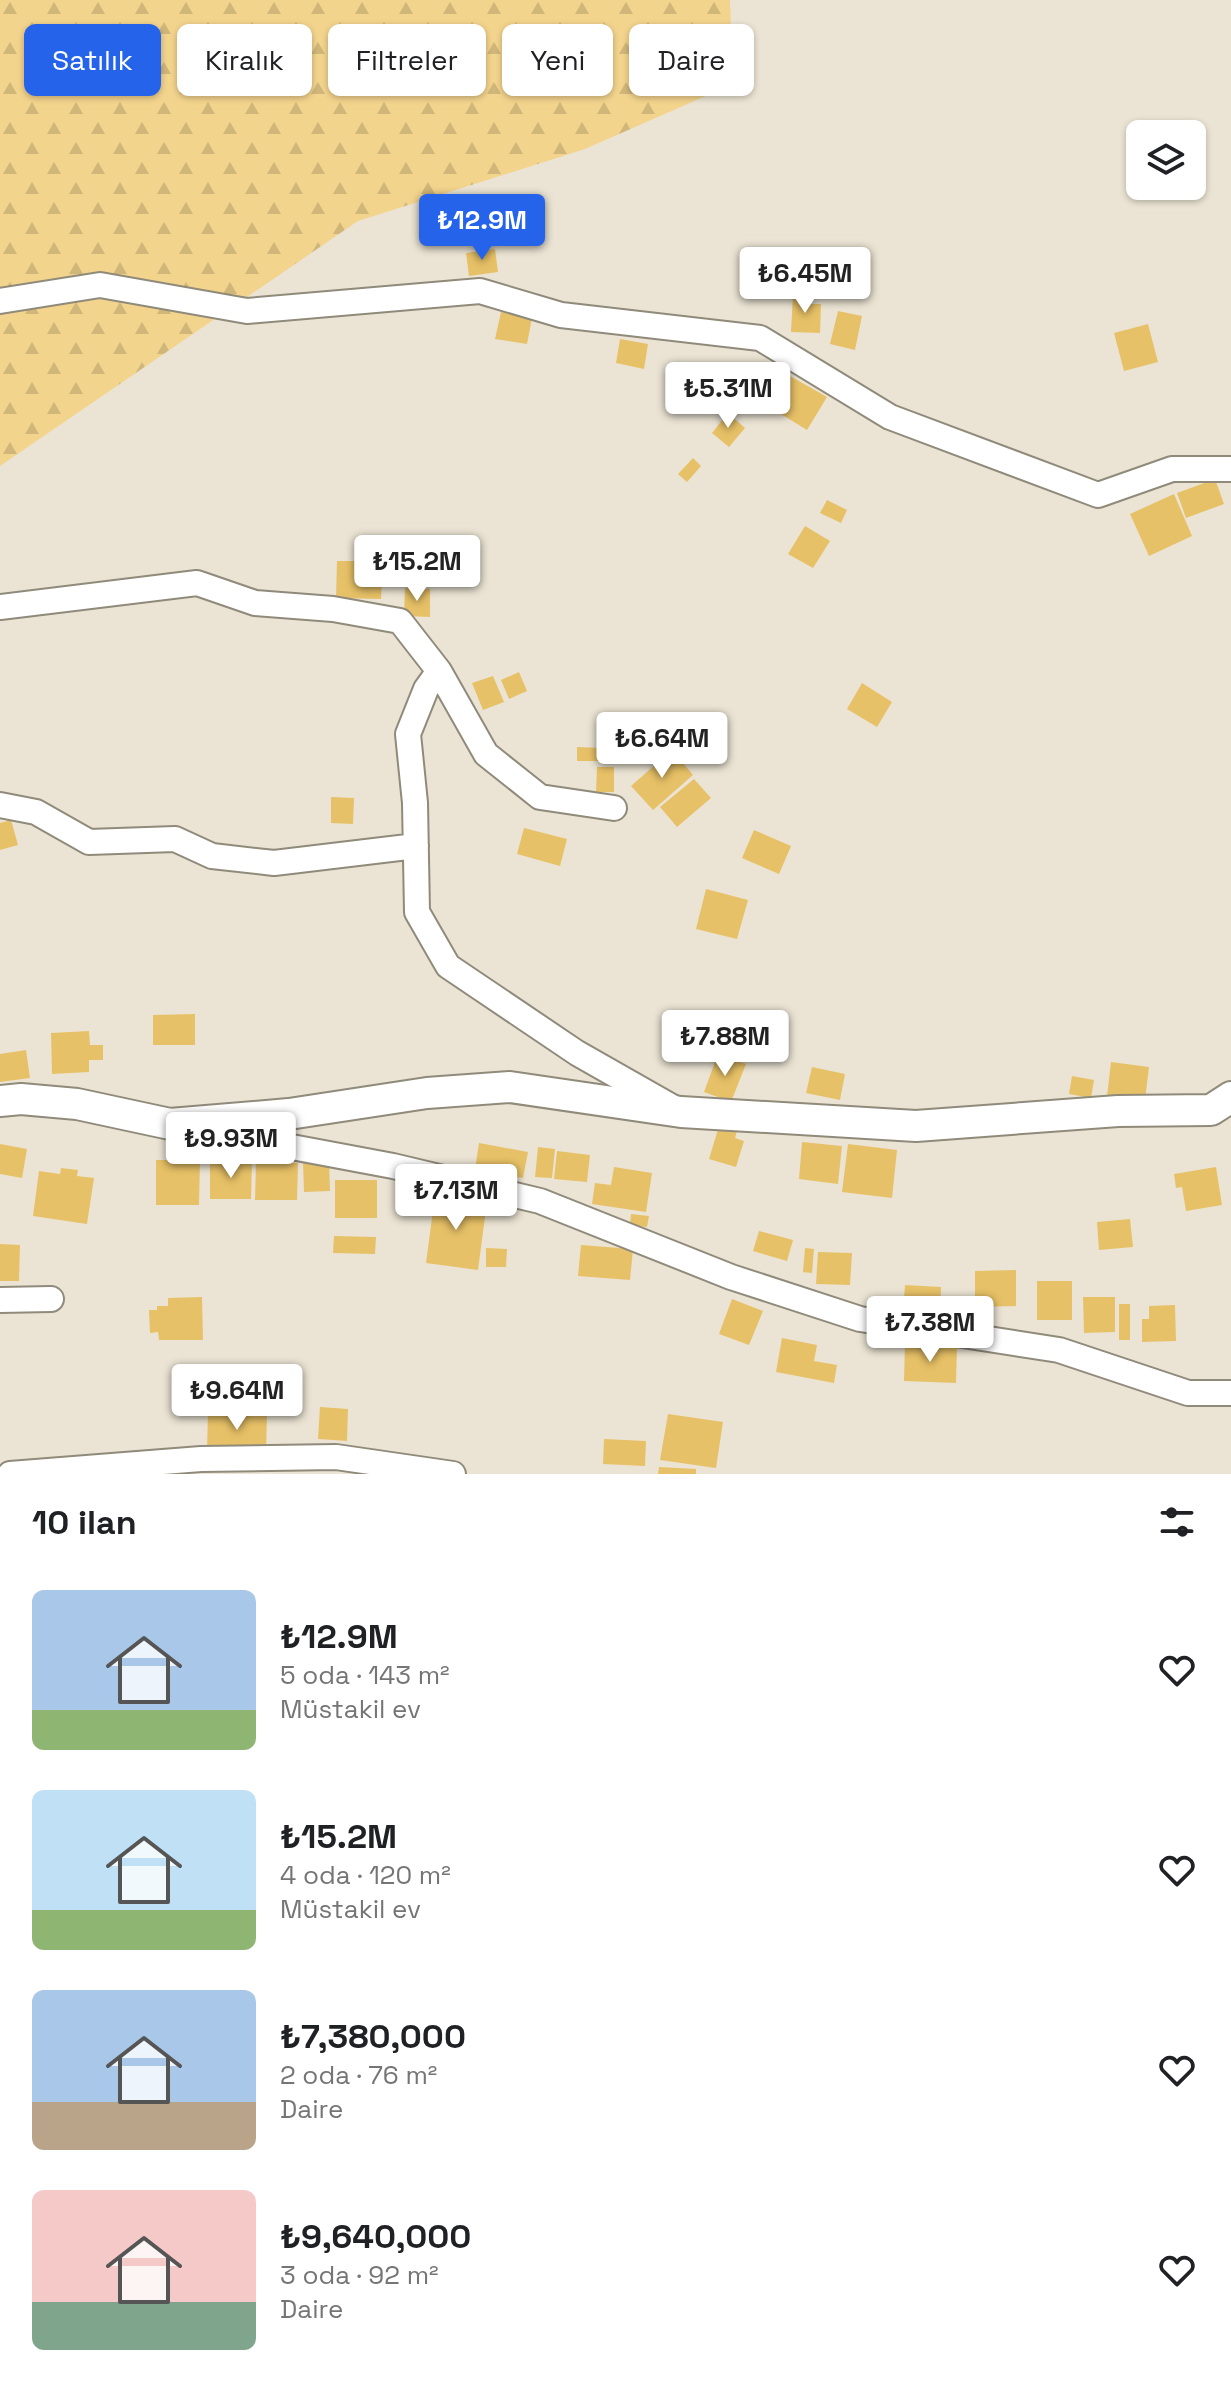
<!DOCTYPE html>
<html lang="tr">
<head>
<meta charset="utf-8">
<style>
	:root { --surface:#fff; --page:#f2f2f2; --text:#202124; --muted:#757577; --accent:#2563eb }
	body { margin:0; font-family:"Space Grotesk",sans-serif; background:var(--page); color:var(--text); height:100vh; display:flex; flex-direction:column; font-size:30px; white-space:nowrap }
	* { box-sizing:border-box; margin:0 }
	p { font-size:26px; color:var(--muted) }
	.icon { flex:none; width:44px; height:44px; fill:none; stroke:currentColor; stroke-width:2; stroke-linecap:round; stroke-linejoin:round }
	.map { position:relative; height:1474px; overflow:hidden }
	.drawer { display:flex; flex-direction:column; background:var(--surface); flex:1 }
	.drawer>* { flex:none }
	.top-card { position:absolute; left:24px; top:24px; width:800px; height:72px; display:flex; gap:16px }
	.fabs { position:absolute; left:1126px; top:120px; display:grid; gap:16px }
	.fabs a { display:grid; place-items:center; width:80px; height:80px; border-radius:12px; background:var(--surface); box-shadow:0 2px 6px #0004; font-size:40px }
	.price { position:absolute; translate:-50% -68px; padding:0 18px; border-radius:8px; background:#fff; color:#222; font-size:26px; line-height:52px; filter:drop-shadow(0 2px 4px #0008) }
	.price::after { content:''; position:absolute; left:50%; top:48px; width:24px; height:18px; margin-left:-12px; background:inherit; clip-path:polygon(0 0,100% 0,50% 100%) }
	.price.active { background:var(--accent); color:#fff }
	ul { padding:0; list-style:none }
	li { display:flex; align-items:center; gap:24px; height:200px; padding:0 32px }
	li span { display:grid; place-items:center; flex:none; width:224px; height:160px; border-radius:12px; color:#555 }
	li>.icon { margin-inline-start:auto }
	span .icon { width:96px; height:96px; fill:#fffc; stroke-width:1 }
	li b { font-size:34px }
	h2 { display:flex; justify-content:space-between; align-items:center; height:96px; padding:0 32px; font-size:34px }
	.tag { padding:0 28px; border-radius:12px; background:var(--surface); box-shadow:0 2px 6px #0004; font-size:28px; line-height:72px }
	.tag.active { background:var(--accent); color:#fff }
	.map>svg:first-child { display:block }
	.forest { fill:url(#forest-firs) }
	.building { fill:#e7c167 }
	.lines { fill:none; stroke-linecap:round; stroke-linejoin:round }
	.minor-casing { stroke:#908a7b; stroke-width:28 }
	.tertiary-casing { stroke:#908a7b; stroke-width:34 }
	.minor { stroke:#fff; stroke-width:24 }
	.tertiary { stroke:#fff; stroke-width:30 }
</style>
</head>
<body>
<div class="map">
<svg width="1231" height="1474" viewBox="0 0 1231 1474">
	<defs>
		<pattern id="forest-firs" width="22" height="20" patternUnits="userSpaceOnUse" patternTransform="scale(2)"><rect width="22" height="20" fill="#f3d48d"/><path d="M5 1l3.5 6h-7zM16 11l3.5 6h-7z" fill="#d0b679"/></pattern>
	</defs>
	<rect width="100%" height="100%" fill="#ebe4d4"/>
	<path class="forest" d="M 0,0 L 730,0 L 733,84 L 585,149 L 358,221 L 0,466 Z"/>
	<path class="building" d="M 495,249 L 498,272 L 469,276 L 466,253 Z
		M 793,293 L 809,294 L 809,304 L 821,304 L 820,333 L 791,332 Z
		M 838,311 L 862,316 L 855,350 L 830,344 Z
		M 501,312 L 532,318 L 527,344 L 495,339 Z
		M 1148,324 L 1158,362 L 1124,371 L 1114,333 Z
		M 620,339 L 648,344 L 644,369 L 616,363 Z
		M 790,376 L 827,397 L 807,430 L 771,408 Z
		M 728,413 L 745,428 L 729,447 L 712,433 Z
		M 693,458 L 701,466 L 687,482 L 678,474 Z
		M 1215,479 L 1224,504 L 1186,518 L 1177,493 Z
		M 1174,494 L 1192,536 L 1149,556 L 1130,514 Z
		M 827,500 L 847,510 L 841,523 L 820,513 Z
		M 805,526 L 830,541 L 813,568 L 788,554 Z
		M 337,561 L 355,561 L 355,579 L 382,580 L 381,599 L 336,598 Z
		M 405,588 L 430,589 L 430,617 L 404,616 Z
		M 519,672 L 527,691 L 509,699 L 501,680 Z
		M 493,676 L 504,702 L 483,710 L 472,683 Z
		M 862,683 L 892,702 L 877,727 L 847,709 Z
		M 577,747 L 602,748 L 601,761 L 577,761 Z
		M 672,750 L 693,775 L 653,810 L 631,786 Z
		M 597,767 L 614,767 L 614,792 L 596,792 Z
		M 694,779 L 711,798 L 677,827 L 660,807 Z
		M 331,797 L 354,798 L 353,824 L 331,823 Z
		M 11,820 L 18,845 L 0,850 L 0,823 Z
		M 524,828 L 567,839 L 560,866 L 517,854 Z
		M 754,830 L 791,846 L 779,874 L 742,858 Z
		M 706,889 L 748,900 L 737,939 L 696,929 Z
		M 195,1014 L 195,1045 L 153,1045 L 153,1015 Z
		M 89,1031 L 90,1045 L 103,1045 L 103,1060 L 89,1060 L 89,1072 L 52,1074 L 51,1033 Z
		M 26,1050 L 30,1078 L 0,1082 L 0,1054 Z
		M 718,1054 L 746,1064 L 731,1102 L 704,1092 Z
		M 1111,1062 L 1149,1067 L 1145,1100 L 1107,1096 Z
		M 812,1067 L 845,1074 L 840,1100 L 806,1093 Z
		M 1072,1076 L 1094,1080 L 1091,1098 L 1069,1094 Z
		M 719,1126 L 737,1131 L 735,1138 L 744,1141 L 736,1167 L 709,1159 Z
		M 802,1142 L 842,1146 L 838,1184 L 799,1179 Z
		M 479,1143 L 528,1152 L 523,1178 L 475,1169 Z
		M 0,1144 L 27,1149 L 22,1178 L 0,1174 Z
		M 848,1144 L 897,1150 L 892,1198 L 842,1192 Z
		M 538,1147 L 555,1149 L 552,1178 L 535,1177 Z
		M 557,1151 L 590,1155 L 587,1182 L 554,1179 Z
		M 156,1160 L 200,1160 L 199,1205 L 156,1205 Z
		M 210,1161 L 252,1161 L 251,1199 L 210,1199 Z
		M 329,1161 L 330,1191 L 304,1192 L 303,1162 Z
		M 256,1162 L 298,1163 L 297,1200 L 255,1200 Z
		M 614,1167 L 652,1173 L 646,1212 L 592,1204 L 595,1183 L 611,1185 Z
		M 1216,1167 L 1222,1205 L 1186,1211 L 1182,1187 L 1176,1188 L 1174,1174 Z
		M 61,1168 L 78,1170 L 77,1176 L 94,1178 L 87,1224 L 33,1216 L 39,1171 L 60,1174 Z
		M 335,1180 L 377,1180 L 377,1218 L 335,1218 Z
		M 435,1195 L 487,1202 L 478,1270 L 426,1263 Z
		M 631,1214 L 649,1216 L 647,1227 L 630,1225 Z
		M 1130,1219 L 1133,1247 L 1099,1250 L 1097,1222 Z
		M 759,1231 L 793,1240 L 787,1261 L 753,1251 Z
		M 334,1236 L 376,1237 L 375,1254 L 333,1253 Z
		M 0,1244 L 20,1245 L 19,1281 L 0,1281 Z
		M 581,1245 L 633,1249 L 630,1280 L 578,1276 Z
		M 486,1248 L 507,1249 L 506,1267 L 486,1267 Z
		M 805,1248 L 814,1249 L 812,1273 L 803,1272 Z
		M 818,1252 L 852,1253 L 850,1285 L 816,1284 Z
		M 1016,1270 L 1016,1306 L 975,1307 L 975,1271 Z
		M 1037,1281 L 1072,1281 L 1072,1320 L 1037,1320 Z
		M 905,1285 L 941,1287 L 940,1315 L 903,1312 Z
		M 202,1297 L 203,1340 L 159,1340 L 158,1332 L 150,1333 L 149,1310 L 157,1310 L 157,1306 L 168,1306 L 168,1298 Z
		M 1083,1297 L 1115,1297 L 1115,1332 L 1084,1333 Z
		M 732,1299 L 763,1311 L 749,1345 L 719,1334 Z
		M 1119,1304 L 1130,1304 L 1130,1340 L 1119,1340 Z
		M 1175,1305 L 1176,1341 L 1142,1342 L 1142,1319 L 1149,1319 L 1149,1306 Z
		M 782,1338 L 817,1345 L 814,1361 L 837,1365 L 834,1383 L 776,1372 Z
		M 905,1344 L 957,1346 L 956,1383 L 904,1381 Z
		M 320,1407 L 348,1409 L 347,1441 L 318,1439 Z
		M 208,1411 L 267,1413 L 266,1453 L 207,1451 Z
		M 668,1414 L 723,1422 L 716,1468 L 660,1460 Z
		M 604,1439 L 646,1441 L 645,1466 L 603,1464 Z
		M 659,1467 L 696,1469 L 696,1474 L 658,1474 Z"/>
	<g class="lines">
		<g class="minor-casing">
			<path id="minor" d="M 0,301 L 100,285 L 247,311 L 480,291 L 561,315 L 760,338 L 890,417 L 1098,495 L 1172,469 L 1231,469
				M 0,607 L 197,583 L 255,603 L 333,609 L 400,621 L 439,671 L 426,689 L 408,734 L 415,803 L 417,912 L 448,966 L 577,1053 L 672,1107
				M 439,671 L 486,754 L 540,797 L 614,808
				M 0,805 L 36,812 L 89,842 L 175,839 L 212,856 L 274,863 L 416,846
				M 196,1129 L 393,1166 L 540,1201 L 731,1277 L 860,1319 L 1059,1350 L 1188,1393 L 1231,1393
				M 0,1300 L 51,1299
				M 10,1474 L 201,1459 L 336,1457 L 453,1474"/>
		</g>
		<g class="tertiary-casing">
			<path id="tertiary" d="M 0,1101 L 21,1099 L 77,1104 L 170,1124 L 289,1114 L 427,1093 L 510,1087 L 681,1112 L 916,1126 L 1118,1111 L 1211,1110 L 1231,1097"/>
		</g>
		<use href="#minor" class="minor"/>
		<use href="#tertiary" class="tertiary"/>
	</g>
</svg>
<div class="fabs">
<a><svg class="icon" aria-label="layers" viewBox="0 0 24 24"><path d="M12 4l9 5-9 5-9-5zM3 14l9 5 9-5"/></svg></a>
</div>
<b class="price active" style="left:482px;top:262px">₺12.9M</b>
<b class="price" style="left:805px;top:315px">₺6.45M</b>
<b class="price" style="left:728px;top:430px">₺5.31M</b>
<b class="price" style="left:417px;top:603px">₺15.2M</b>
<b class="price" style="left:662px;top:780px">₺6.64M</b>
<b class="price" style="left:725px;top:1078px">₺7.88M</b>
<b class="price" style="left:231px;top:1180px">₺9.93M</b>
<b class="price" style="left:456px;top:1232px">₺7.13M</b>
<b class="price" style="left:930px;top:1364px">₺7.38M</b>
<b class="price" style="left:237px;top:1432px">₺9.64M</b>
<div class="top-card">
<a class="tag active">Satılık</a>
<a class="tag">Kiralık</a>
<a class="tag">Filtreler</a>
<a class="tag">Yeni</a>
<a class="tag">Daire</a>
</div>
</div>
<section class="drawer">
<h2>10 ilan<svg class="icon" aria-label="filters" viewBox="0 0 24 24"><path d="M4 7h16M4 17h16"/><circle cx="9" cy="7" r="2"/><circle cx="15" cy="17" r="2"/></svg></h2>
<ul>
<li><span style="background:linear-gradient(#a9c7e8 75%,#8fb573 0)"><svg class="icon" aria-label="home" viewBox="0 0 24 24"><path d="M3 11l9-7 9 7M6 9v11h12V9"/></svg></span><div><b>₺12.9M</b><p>5 oda · 143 m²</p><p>Müstakil ev</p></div><svg class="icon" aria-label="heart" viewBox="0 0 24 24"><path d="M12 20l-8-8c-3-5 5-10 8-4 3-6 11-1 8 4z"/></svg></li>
<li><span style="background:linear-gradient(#bfe0f5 75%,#8fb573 0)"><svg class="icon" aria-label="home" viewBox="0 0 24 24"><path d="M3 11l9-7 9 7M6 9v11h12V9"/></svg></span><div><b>₺15.2M</b><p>4 oda · 120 m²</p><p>Müstakil ev</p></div><svg class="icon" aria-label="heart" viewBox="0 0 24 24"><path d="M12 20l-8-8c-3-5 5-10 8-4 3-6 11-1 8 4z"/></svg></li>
<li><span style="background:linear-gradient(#a9c7e8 70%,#b9a48a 0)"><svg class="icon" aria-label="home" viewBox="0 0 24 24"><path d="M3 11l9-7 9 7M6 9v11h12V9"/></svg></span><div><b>₺7,380,000</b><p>2 oda · 76 m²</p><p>Daire</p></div><svg class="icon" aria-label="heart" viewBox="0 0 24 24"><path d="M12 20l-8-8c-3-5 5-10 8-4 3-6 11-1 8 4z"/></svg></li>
<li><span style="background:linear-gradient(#f6c9c9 70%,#7fa58c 0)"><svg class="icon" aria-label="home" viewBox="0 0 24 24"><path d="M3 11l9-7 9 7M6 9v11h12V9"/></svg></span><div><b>₺9,640,000</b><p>3 oda · 92 m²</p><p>Daire</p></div><svg class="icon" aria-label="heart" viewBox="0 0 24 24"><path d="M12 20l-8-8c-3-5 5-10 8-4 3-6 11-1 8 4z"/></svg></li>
</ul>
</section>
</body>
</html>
